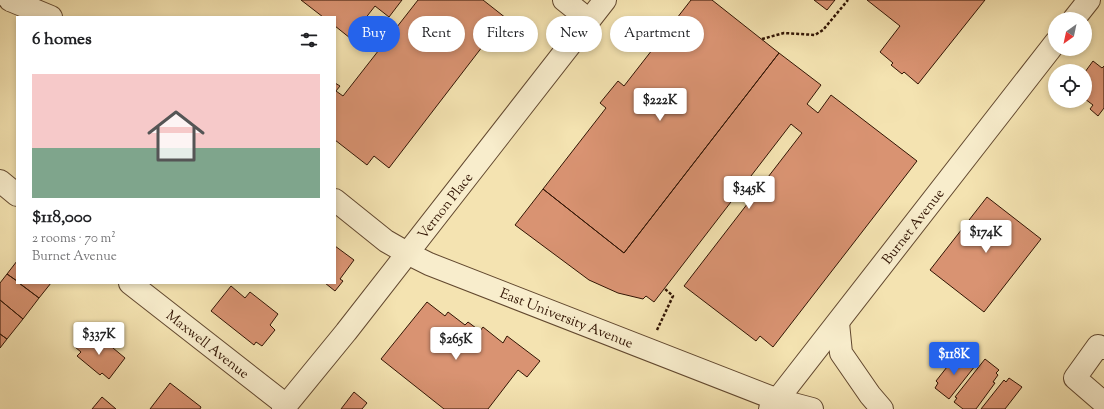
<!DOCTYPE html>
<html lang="en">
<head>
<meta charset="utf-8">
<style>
	:root { --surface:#fff; --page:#f6f6f6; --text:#202124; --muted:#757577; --accent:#2563eb }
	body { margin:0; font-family:"Sorts Mill Goudy",serif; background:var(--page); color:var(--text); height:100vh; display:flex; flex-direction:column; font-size:15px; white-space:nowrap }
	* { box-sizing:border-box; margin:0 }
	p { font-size:13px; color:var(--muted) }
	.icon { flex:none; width:22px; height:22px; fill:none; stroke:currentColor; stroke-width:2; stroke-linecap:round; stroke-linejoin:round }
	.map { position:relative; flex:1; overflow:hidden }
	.details { position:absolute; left:16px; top:16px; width:320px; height:268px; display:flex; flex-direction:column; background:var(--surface); border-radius:0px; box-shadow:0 2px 6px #0003 }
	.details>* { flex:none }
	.guide { position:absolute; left:348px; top:16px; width:380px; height:36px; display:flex; gap:8px }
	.needle { width:26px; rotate:213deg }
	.tools { position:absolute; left:1048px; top:12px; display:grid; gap:8px }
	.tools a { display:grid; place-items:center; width:44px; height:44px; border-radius:50%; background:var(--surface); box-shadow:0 2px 6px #0003; font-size:20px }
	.price { position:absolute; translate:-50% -34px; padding:0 9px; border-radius:4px; background:#fff; color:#222; font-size:13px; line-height:26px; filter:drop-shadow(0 1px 2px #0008) }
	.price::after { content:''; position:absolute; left:50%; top:24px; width:12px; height:9px; margin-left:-6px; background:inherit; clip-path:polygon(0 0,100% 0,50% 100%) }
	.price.on { background:var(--accent); color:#fff }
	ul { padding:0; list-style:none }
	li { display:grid; align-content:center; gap:8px; height:212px; padding:0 16px }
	li span { display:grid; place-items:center; height:124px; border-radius:0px; color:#555 }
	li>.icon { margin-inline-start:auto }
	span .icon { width:72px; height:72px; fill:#fffc; stroke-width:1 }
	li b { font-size:17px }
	h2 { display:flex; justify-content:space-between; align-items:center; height:48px; padding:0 16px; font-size:17px }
	.tag { padding:0 14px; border-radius:18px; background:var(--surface); box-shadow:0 2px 6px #0003; font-size:14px; line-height:36px }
	.tag.on { background:var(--accent); color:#fff }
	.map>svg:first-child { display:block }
	.building { fill:#d99372; stroke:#321504 }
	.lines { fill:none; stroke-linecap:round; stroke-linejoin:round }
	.minor-casing { stroke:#62482f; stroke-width:24 }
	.path { stroke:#321504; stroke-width:2.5; stroke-dasharray:3 2; stroke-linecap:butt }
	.minor { stroke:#f8edcc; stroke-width:22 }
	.labels { text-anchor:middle; stroke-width:3.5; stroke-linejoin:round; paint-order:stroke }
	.street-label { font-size:14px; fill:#321504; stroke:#f8edcc }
</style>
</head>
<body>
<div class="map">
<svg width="1104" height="409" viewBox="0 0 1104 409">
	<rect width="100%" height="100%" fill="#f4e3b1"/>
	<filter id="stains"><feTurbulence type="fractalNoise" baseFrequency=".005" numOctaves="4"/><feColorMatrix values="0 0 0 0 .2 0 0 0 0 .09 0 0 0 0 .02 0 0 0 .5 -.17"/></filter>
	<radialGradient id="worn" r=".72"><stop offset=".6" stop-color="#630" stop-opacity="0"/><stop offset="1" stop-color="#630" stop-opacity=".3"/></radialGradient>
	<path class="building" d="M 301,0 L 402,0 L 389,17 L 375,6 L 350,38 L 335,26 L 335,17 L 323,17 Z
		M 418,0 L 483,0 L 511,22 L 502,34 L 499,32 L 492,40 L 489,38 L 389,168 L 374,156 L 367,165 L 335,140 L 335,83 L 340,86 L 336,91 L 343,96 Z
		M 691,0 L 712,0 L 779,53 L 624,253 L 543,189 L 606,108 L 600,103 L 618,81 L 624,86 Z
		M 814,0 L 835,0 L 827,10 Z
		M 867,0 L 985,0 L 918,84 L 904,72 L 902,74 L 891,65 L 893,63 L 880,52 L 900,26 Z
		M 779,53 L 821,85 L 807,104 L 818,113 L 831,95 L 917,161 L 773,347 L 760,336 L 756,341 L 684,286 L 802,133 L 791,124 L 654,302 L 646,296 L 643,299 L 618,293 L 589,280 L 515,225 L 543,189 L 624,253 Z
		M 1093,61 L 1102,68 L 1104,66 L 1104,108 L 1098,116 L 1090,109 L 1093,105 L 1085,99 L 1085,72 Z
		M 987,197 L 1041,239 L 984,312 L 930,270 Z
		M 335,246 L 354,260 L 340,279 L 343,281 L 335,291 L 325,283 L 335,283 Z
		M 17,261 L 17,281 L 7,274 Z
		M 7,274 L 17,281 L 17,283 L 19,283 L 39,298 L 23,319 L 0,300 L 0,283 Z
		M 19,283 L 51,283 L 39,298 Z
		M 231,286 L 245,298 L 250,292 L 278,314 L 270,325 L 275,330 L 262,346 L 256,342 L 254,345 L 211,311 Z
		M 0,300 L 23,319 L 7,339 L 0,334 Z
		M 427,302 L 445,316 L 448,312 L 465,325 L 468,322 L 480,331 L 483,327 L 503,343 L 507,336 L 540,361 L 527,377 L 518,370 L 488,409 L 444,409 L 381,359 Z
		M 95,333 L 125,358 L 109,379 L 102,373 L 100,375 L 77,356 L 81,352 L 75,347 L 84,336 L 89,340 Z
		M 0,334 L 7,339 L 0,348 Z
		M 958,353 L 975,366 L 949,399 L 935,388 L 938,383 L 936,381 Z
		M 985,359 L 999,370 L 996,373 L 998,375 L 993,382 L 995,383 L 976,409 L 963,409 L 954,402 L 957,398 L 955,397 Z
		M 1009,378 L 1022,387 L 1005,409 L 981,409 L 1004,380 L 1006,382 Z
		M 170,383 L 201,407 L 200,409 L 150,409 Z
		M 354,392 L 367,403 L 362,409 L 341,409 Z
		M 102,397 L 116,409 L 92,409 Z"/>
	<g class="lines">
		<g class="minor-casing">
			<g id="minor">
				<path d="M 10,0 L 51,17"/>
				<path d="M 564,0 L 589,20"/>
				<path d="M 1074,19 L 1089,0"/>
				<path d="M 0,181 L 17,195"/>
				<path id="s1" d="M 335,200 L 386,241 L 407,253 L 429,264 L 778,400 L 812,409"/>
				<path id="s2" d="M 130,283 L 286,405"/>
				<path d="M 838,323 L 841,353 L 870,395 L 882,409"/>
				<path d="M 1104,348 L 1098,346 L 1075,378 L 1104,403"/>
				<path id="s3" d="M 283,409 L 346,332 L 605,0"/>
				<path id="s4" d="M 770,409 L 1055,43"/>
			</g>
		</g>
		<path class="path" d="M 762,39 L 784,33 L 815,35 L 823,30 L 848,0
			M 657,330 L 673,296 L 664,288"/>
		<use href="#minor" class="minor"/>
	</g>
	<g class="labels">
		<g class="street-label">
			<text dy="5" stroke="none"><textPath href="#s3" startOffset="260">Vernon Place</textPath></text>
			<text dy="5" stroke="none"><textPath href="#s4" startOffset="232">Burnet Avenue</textPath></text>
			<text dy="5" stroke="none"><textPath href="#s1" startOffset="262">East University Avenue</textPath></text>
			<text dy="5" stroke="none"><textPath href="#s2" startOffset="99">Maxwell Avenue</textPath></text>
		</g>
	</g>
	<rect width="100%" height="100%" filter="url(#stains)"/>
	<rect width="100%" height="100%" fill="url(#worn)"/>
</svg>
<div class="tools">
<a><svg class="needle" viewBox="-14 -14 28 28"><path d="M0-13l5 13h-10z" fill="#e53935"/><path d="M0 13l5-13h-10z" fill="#757577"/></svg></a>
<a><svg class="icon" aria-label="locate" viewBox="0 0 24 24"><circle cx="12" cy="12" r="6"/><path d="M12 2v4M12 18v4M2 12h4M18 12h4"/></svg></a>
</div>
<b class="price" style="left:660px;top:122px">$222K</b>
<b class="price" style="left:749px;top:210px">$345K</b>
<b class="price" style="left:986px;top:254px">$174K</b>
<b class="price" style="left:99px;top:356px">$337K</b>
<b class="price" style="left:456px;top:361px">$265K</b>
<b class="price on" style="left:954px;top:376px">$118K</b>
<div class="guide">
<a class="tag on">Buy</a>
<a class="tag">Rent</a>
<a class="tag">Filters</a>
<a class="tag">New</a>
<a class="tag">Apartment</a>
</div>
<section class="details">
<h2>6 homes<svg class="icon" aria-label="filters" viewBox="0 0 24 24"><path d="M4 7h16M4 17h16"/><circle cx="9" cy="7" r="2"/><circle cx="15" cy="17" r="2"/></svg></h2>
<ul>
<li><span style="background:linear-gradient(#f6c9c9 60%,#7fa58c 0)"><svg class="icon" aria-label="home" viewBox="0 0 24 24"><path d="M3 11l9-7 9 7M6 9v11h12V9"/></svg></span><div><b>$118,000</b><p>2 rooms · 70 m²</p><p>Burnet Avenue</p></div></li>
</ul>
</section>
</div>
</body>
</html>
